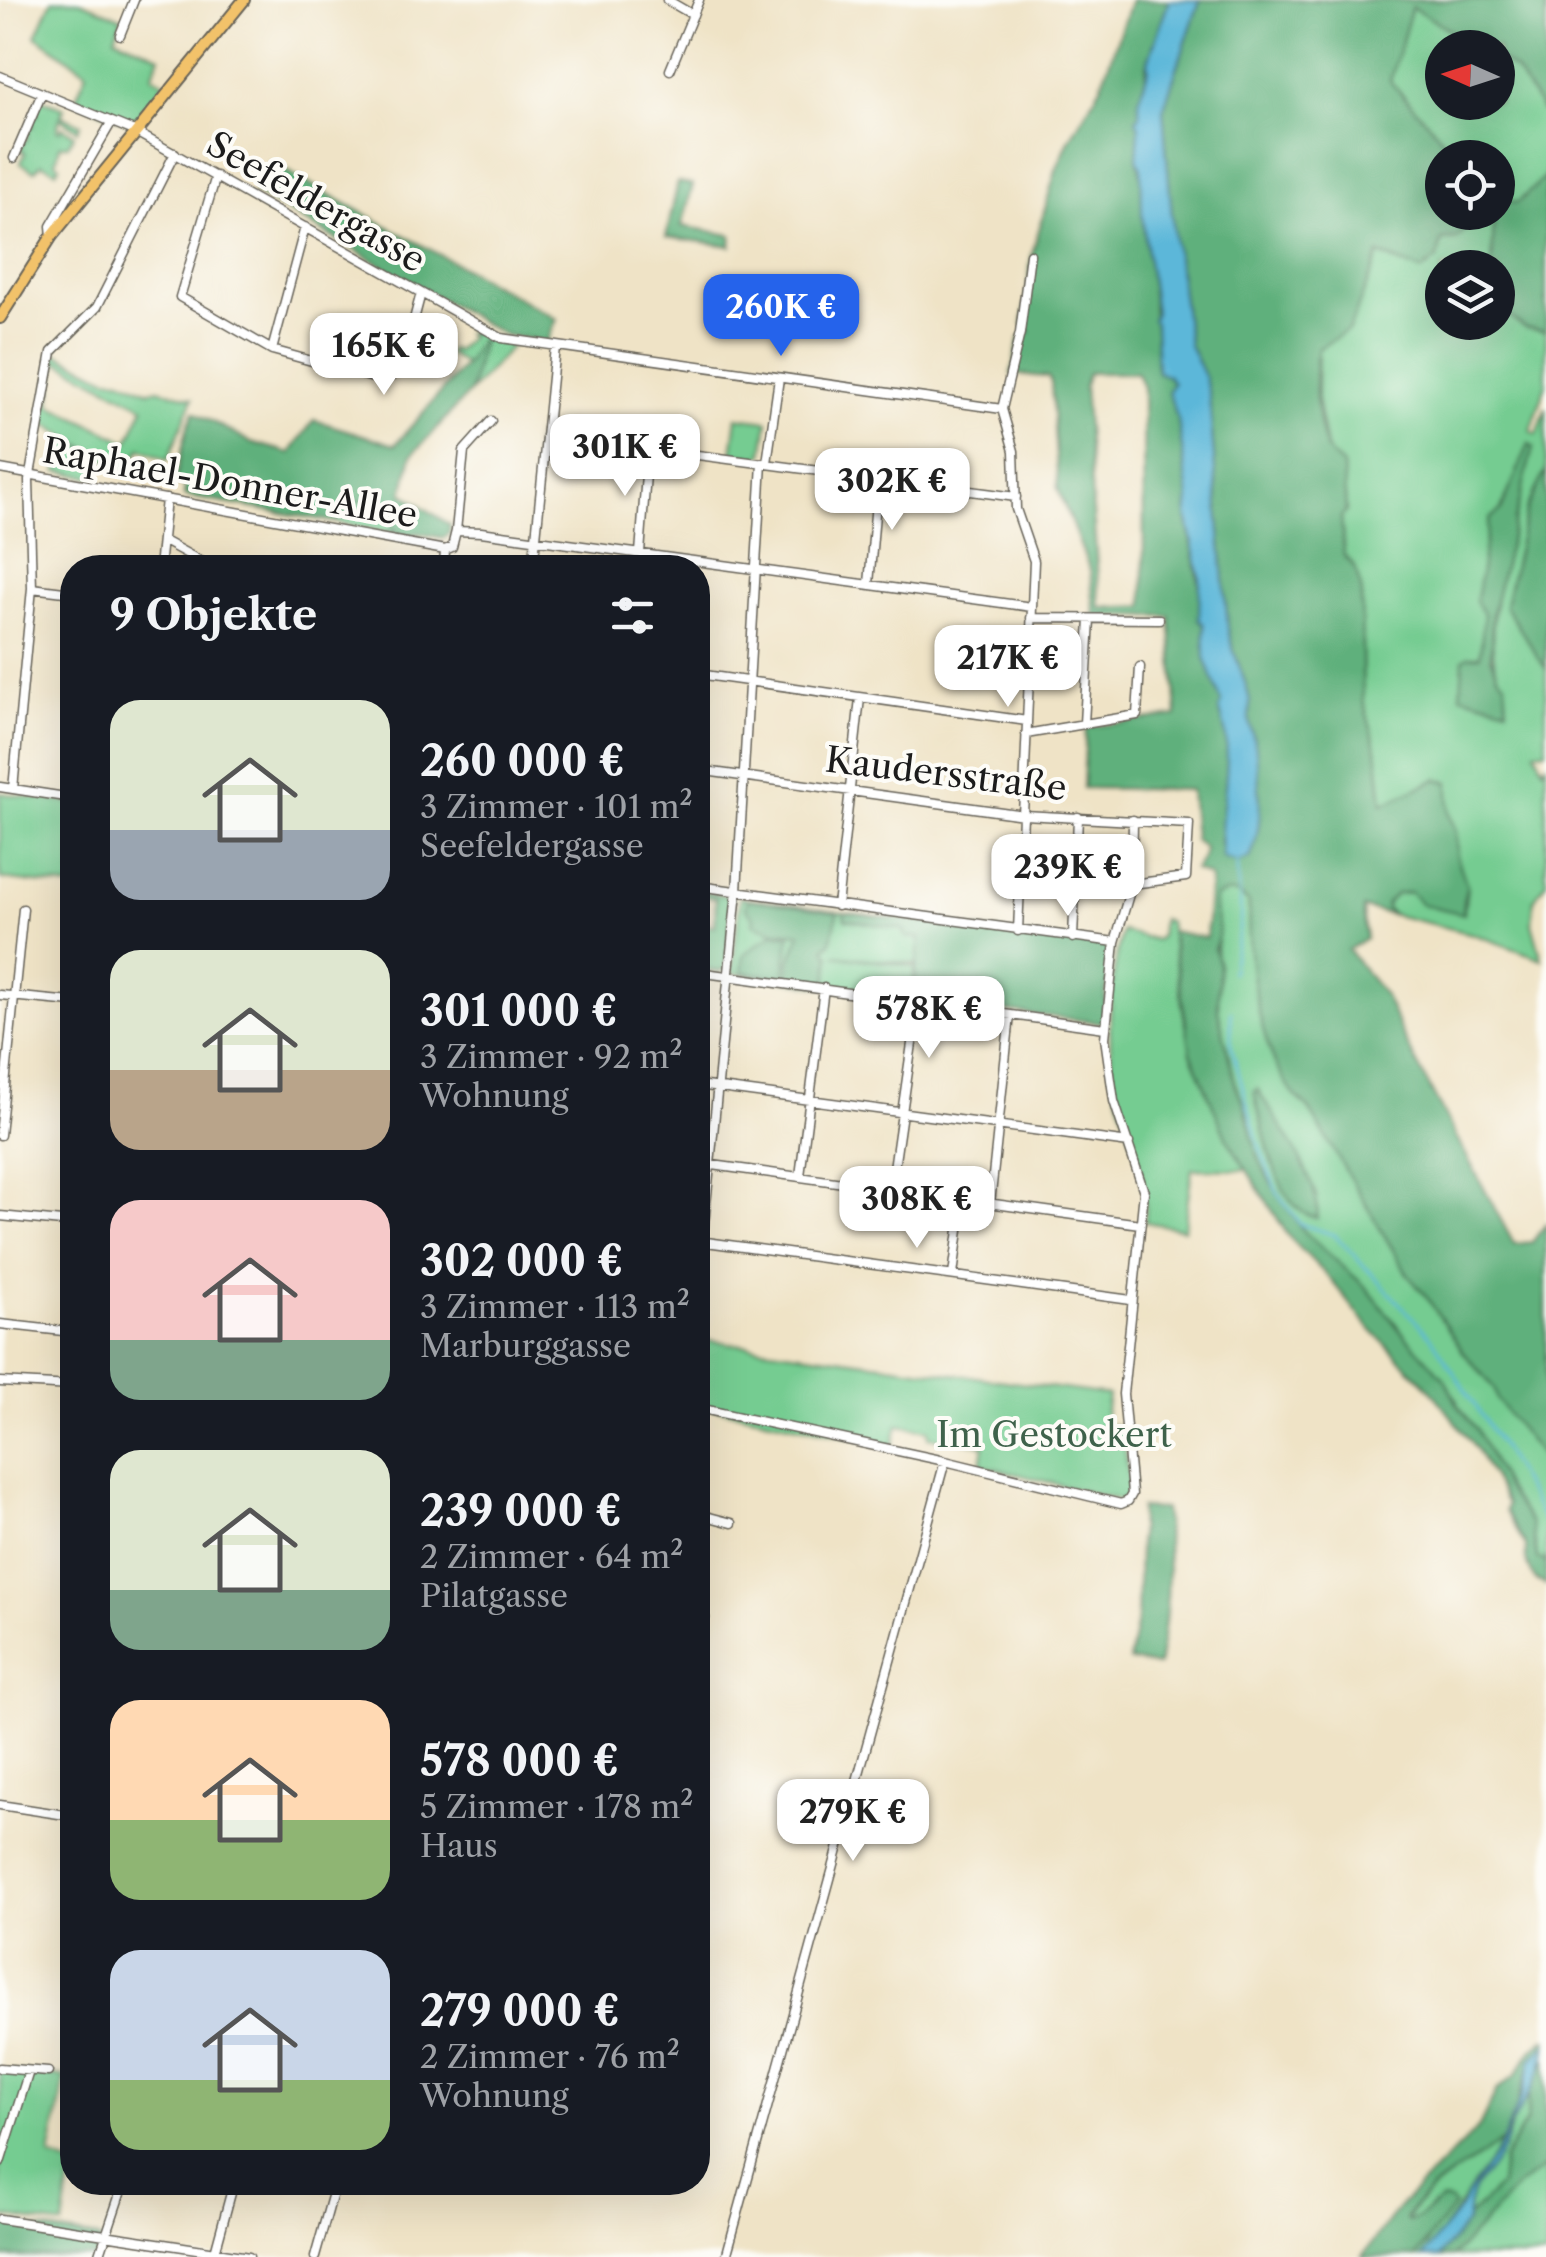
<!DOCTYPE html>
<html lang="de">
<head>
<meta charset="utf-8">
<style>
	:root { --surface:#171b24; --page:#20242c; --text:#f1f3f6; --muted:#9ea1a6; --accent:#2563eb }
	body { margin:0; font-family:"Libre Caslon Text",serif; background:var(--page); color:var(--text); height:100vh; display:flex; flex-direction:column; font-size:38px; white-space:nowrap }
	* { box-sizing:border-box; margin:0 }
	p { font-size:32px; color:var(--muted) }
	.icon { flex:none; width:55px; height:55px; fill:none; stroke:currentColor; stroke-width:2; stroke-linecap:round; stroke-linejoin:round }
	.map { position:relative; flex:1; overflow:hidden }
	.details { position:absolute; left:60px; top:555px; width:650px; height:1640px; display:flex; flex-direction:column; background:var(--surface); border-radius:40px; box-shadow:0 10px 40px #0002 }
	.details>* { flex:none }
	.needle { width:65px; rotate:273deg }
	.controls { position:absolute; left:1425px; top:30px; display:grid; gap:20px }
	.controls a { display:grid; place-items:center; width:90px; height:90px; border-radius:50%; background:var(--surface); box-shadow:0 10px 40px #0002; font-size:50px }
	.price { position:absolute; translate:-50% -85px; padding:0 22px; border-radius:20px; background:#fff; color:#222; font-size:32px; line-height:65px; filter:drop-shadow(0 2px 5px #0008) }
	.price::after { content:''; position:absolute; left:50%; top:60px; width:30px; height:22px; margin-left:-15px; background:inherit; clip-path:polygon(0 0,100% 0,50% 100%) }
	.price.selected { background:var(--accent); color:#fff }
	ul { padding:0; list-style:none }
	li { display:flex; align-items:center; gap:30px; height:250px; padding:0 50px }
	li span { display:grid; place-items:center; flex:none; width:280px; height:200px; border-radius:30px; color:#555 }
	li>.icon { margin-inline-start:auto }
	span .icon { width:120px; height:120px; fill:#fffc; stroke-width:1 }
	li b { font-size:42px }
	h2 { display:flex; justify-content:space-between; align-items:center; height:120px; padding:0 50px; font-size:42px }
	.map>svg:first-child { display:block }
	.green { fill:#74cc91; stroke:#487456; stroke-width:2.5; fill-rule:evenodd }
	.forest { fill:#5fb07b; stroke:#3e664c; stroke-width:2.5; fill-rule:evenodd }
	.water { fill:#5bb7d9; stroke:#3c6a7a; stroke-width:2.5 }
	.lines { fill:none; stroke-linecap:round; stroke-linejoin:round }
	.stream { stroke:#5bb7d9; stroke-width:2.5 }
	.minor-casing { stroke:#666258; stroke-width:11 }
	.major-casing { stroke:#666258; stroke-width:14 }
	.minor { stroke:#fff; stroke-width:8 }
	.major { stroke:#f2c26a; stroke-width:10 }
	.labels { text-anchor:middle; stroke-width:8; stroke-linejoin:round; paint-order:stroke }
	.street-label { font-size:35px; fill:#1c1c1c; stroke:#fdfcf7 }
	.park-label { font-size:35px; fill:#3f624b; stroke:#fdfcf7 }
</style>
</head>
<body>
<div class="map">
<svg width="1546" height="2257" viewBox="0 0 1546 2257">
	<rect width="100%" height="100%" fill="#fdfcf7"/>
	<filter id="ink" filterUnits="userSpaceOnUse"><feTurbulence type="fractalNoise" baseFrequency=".01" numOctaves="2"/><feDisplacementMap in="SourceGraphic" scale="20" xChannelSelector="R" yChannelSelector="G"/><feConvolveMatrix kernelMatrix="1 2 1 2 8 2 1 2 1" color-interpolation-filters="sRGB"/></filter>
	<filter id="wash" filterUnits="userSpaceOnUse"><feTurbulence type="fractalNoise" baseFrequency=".0048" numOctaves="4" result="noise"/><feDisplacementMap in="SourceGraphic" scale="40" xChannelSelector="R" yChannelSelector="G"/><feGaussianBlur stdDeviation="2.25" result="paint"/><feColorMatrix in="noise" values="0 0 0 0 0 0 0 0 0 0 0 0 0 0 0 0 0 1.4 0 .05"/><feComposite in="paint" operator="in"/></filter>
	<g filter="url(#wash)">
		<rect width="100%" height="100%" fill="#efe3c6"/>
		<path class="green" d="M 52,0 L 78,0 L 122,18 L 115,37 L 160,56 L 152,76 L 165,83 L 132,125 L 75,100 L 87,72 L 36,36 Z
			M 1412,7 L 1478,47 L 1442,48 L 1442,102 L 1498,102 L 1498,59 L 1515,70 L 1546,116 L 1546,176 L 1517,203 L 1498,197 L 1498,158 L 1459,157 L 1390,81 Z
			M 41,99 L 64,108 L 61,115 L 81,124 L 78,130 L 60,118 L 57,130 L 60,131 L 62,127 L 74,134 L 68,145 L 60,145 L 56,162 L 60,165 L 56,171 L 42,164 L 34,171 L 21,163 L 25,153 L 20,150 L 24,140 L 27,140 L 29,127 L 33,126 L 31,124 L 34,115 L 38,115 L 36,111 Z
			M 1480,213 L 1494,214 L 1493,266 L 1442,268 L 1442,322 L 1498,322 L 1498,309 L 1526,328 L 1546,331 L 1546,384 L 1531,431 L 1537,434 L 1546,407 L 1546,470 L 1527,508 L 1505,605 L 1546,669 L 1546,750 L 1535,751 L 1543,768 L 1546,764 L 1546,882 L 1534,900 L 1532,923 L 1542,959 L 1473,934 L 1394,915 L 1387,910 L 1386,905 L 1396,894 L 1411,892 L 1464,913 L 1467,886 L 1457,857 L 1456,832 L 1437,779 L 1383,805 L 1377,750 L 1363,700 L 1361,590 L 1355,567 L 1344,556 L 1341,517 L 1346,511 L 1343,466 L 1327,452 L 1317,398 L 1318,349 L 1349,329 L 1379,254 C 1405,266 1435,282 1442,240 L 1457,239 ZM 1529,444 L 1533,448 C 1518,507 1478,619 1498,675 L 1468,656 L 1480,657 L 1501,510 Z
			M 469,328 L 512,346 L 470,392 L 482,338 L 465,365 L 448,353 L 451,349 L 456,351 L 470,336 L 466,333 L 470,333 Z
			M 55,353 L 107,378 L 121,379 L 149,391 L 158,389 L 193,398 L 168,460 L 141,448 L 128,471 L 43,423 ZM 57,361 L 144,407 L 128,442 L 50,405 Z
			M 737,417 L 768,421 L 763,454 L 759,457 L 732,454 Z
			M 66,439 L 104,460 L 94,478 L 57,471 Z
			M 345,499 L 384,506 L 391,512 L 391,523 L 398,534 L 334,522 L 346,514 Z
			M 0,793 L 72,803 L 72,887 L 0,879 Z
			M 698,890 L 733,897 L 725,969 L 719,972 L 698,969 L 698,923 L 715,926 L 716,898 L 698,895 Z
			M 1224,892 L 1236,893 L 1249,903 C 1246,957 1261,1074 1308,1107 L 1408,1275 L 1428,1299 L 1464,1353 L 1494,1388 L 1498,1400 L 1542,1457 L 1544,1464 L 1540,1478 L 1546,1496 L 1546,1562 L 1537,1558 C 1537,1528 1520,1511 1506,1487 C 1490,1459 1478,1431 1458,1405 L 1458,1400 L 1366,1287 L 1304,1232 L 1268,1178 L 1256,1152 L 1244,1103 L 1236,1087 L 1218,1010 L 1215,898 ZM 1258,1090 C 1279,1125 1298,1158 1316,1195 L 1272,1165 L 1254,1092 Z
			M 740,897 L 844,912 L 845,919 L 904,929 L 920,938 L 917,964 L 834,955 L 915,967 L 912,1000 L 732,973 Z
			M 1162,919 L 1169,922 L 1185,1023 L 1226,1137 L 1247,1170 L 1192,1169 L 1184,1229 L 1145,1222 C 1148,1174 1130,1139 1117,1094 C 1105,1047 1110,978 1122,931 L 1156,940 L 1160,936 Z
			M 698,1339 L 1108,1395 L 1104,1424 L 1123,1427 L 1130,1493 L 1122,1501 L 981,1465 L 984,1445 L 929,1437 L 929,1430 L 898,1425 L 893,1446 L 700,1405 L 704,1371 L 698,1369 Z
			M 0,2071 L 65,2077 L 50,2157 L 72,2165 L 63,2226 L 0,2216 Z
			M 1529,2094 L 1527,2120 L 1503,2161 L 1500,2186 L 1468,2217 L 1465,2207 L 1470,2194 L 1503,2150 L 1513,2121 Z
			M 1503,2139 C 1495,2160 1479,2173 1468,2192 C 1454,2215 1439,2236 1422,2257 L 1415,2257 L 1428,2243 L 1433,2205 L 1419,2218 L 1408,2223 C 1409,2198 1481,2156 1503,2139 Z
			M 1546,2167 L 1546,2257 L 1452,2257 L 1519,2185 Z"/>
		<path class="forest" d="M 1131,0 L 1169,0 L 1147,65 L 1137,159 C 1144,177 1141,195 1143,214 C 1149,268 1156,318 1157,372 L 1168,376 L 1173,384 L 1168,391 L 1178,420 L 1189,498 L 1187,516 L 1201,593 L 1199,619 L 1204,625 L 1208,660 L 1222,703 L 1219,710 C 1235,752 1226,796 1220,841 L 1259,807 C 1261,775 1252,752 1249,721 C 1248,710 1251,701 1247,690 C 1241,669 1232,651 1228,629 L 1209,396 L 1205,378 L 1189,345 L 1173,229 L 1163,109 L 1200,0 L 1546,0 L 1546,116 L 1515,70 L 1498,59 L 1498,48 L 1478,47 L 1412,7 L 1390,81 L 1459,157 L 1442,158 L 1442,212 L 1480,213 L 1457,239 L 1442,240 L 1437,259 L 1422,271 L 1379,254 L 1349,330 L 1318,349 C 1312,378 1316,420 1326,448 C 1329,455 1337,460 1343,466 L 1346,511 L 1341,517 L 1344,556 L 1355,567 L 1361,590 L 1363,700 L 1377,750 L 1383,804 L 1437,779 L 1449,782 L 1449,815 L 1456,832 L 1457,857 L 1467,886 L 1463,902 L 1464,914 L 1421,904 L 1410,892 L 1396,894 L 1386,904 L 1387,910 L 1394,915 L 1363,908 L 1366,938 L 1348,950 L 1385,996 L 1407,1045 L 1514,1244 L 1532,1242 L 1546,1224 L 1546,1496 C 1538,1482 1546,1471 1542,1457 L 1497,1400 L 1494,1388 L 1464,1353 L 1428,1299 L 1408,1275 L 1308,1107 C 1259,1073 1246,958 1249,903 C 1238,892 1228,889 1215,898 C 1212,920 1225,926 1214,949 L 1219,964 L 1218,1010 L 1236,1087 L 1244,1103 L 1256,1152 L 1268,1178 L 1304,1232 L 1366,1287 L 1399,1329 L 1445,1379 L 1458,1405 L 1477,1430 L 1506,1488 L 1531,1523 L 1537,1558 L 1546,1562 L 1546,1585 L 1535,1580 L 1526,1560 L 1526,1546 L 1505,1511 L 1507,1504 L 1475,1447 L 1430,1389 L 1372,1331 L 1330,1279 L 1289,1237 L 1226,1137 L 1191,1053 L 1171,931 L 1206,938 L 1210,877 L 1194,870 L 1203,857 L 1204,848 L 1194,840 L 1190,790 L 1083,788 L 1086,727 L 1177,716 L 1170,616 L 1095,616 L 1090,571 L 1058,489 L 1051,382 L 1048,377 L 1011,374 L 1020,337 L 1030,332 L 1023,324 L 1032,254 L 1056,170 L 1069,140 L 1101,86 ZM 1088,373 L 1137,373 L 1143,388 L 1144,606 L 1100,608 L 1084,386 Z
			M 272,163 L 557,319 L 547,342 L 504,335 L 253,192 Z
			M 1546,176 L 1546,331 L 1526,328 L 1498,309 L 1498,268 L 1492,267 L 1494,215 L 1488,213 L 1498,212 L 1498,197 L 1517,203 Z
			M 678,182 L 693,185 L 682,226 L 732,235 L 731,246 L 666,237 Z
			M 483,335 L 470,392 L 412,455 L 403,493 L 450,525 L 449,534 L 444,538 L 416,533 L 411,536 L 398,534 L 390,523 L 391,512 L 384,506 L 345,499 L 346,514 L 334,522 L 184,496 L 185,486 L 174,484 L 187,429 L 194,412 L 251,442 L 290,453 L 314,420 L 395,445 L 465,364 Z
			M 1529,444 L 1533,447 L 1492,614 L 1491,657 L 1498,675 L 1505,682 L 1507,708 L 1461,695 L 1463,659 L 1468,656 L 1480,656 L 1484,615 L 1476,601 L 1489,519 L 1501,510 Z
			M 1546,470 L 1546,669 L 1505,606 L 1527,508 Z
			M 748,899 L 838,912 L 831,942 L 825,948 L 830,956 L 827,984 L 788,979 L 790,960 L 801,933 L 773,931 L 753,924 L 754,918 L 746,908 Z
			M 844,912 L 1107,946 L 1111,950 L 1103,1023 L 912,1000 L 920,938 L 906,937 L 903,929 L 845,919 Z
			M 774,933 L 790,935 L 784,977 L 742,972 L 744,954 Z
			M 1257,1089 C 1275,1118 1324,1185 1317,1218 C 1275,1212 1263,1125 1254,1091 Z
			M 1140,1508 L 1164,1509 C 1171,1562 1169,1613 1158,1666 L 1129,1661 L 1137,1620 Z
			M 1546,2039 L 1546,2045 C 1521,2066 1522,2109 1504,2138 C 1500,2143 1491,2148 1485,2153 C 1459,2172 1422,2189 1406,2219 L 1408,2222 L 1419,2218 L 1442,2200 L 1450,2201 L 1454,2206 L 1415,2257 L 1362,2257 L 1398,2208 L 1479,2127 L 1497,2090 L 1516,2075 L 1532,2050 Z
			M 1546,2058 L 1546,2167 L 1519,2185 L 1452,2257 L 1439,2257 L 1468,2217 L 1500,2186 L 1503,2161 L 1527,2120 L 1529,2094 Z
			M 0,2223 L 98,2238 L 102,2244 L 96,2257 L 0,2257 Z"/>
		<path class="water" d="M 1169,0 L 1200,0 L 1163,110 L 1173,229 L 1189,345 L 1205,378 L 1209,396 L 1228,629 C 1232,653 1244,673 1249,697 C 1251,705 1249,712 1249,720 C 1250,731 1256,740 1256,751 C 1259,785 1265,824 1250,858 L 1237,863 L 1222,858 C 1216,807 1238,760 1219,709 L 1222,703 L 1205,658 L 1204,625 L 1199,619 L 1200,577 L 1187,516 L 1189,498 L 1178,420 L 1168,391 L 1173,383 L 1168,376 L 1157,372 L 1155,323 L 1152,320 L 1155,312 L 1142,216 L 1141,169 L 1137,159 L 1139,128 L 1136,119 L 1139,116 L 1139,97 L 1149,69 L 1148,61 Z
			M 1546,2045 C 1546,2072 1524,2100 1512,2124 C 1507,2133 1506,2144 1501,2153 C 1485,2183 1466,2183 1468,2221 L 1439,2257 L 1422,2257 L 1462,2206 L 1467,2194 L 1498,2151 L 1524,2091 L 1532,2059 Z"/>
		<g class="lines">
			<path class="stream" d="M 1232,973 C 1233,955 1238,940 1240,923 C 1243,903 1236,883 1237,863
				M 1231,1011 L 1231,1045 L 1259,1146 L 1277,1192 L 1300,1224 L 1335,1235 L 1431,1337 L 1502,1447 L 1546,1524"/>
		</g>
	</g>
	<g filter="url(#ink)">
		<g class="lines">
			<g class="minor-casing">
				<path id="minor" d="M 667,0 L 693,15
					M 120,35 L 134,0
					M 670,70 L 699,0
					M 0,76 L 134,131 L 501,338 L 1002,409
					M 14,158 L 42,93
					M 216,176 L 180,297 L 272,350 L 305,227
					M 52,236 L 51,226 L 111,123
					M 272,350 L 377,379 L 392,376 L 402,365 L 421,293
					M 546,435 L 1016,497
					M 767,463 L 779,378
					M 0,469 L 445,550
					M 456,531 L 464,451 L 491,421
					M 162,540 L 213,568
					M 445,550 L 452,547 L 456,531 L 481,532 L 1032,607
					M 640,553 L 648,448
					M 159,568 L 166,499
					M 444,568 L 445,550
					M 533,568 L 555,347
					M 869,584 L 878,479
					M 32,588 L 72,593
					M 1031,618 L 1159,619
					M 698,674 L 1027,721
					M 1084,723 L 1090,620
					M 1026,734 L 1137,715 L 1140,667
					M 698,770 L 1024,815 L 1189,824 L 1186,877 L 1132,884
					M 0,787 L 72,798
					M 13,789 L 32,588 L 29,480 L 52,352 L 97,307 L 175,153
					M 698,886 L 1115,942
					M 837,906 L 860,698
					M 1018,931 L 1034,561 L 1016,509 L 1014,451 L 1002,409 L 1020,333 L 1030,254
					M 1073,938 L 1078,817
					M 698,972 L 877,997
					M 0,995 L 72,1002
					M 698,1085 L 1129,1143
					M 0,1135 L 23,909
					M 698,1163 L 1140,1224
					M 800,1176 L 824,988
					M 891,1189 L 918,1002 L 1105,1028
					M 990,1204 L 1010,1015
					M 0,1216 L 72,1223
					M 699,1241 L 1131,1300
					M 953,1275 L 963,1200
					M 698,1286 L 737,891 L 762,463
					M 0,1324 L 72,1332
					M 0,1382 L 72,1386
					M 698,1408 L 945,1461 L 1121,1504 L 1128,1501 L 1132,1494 L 1123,1394 L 1144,1192 L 1114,1101 L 1105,1038 L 1115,942 L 1132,884 L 1133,820
					M 698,1514 L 732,1523
					M 698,1616 L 705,1618
					M 0,1805 L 72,1816
					M 0,2068 L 48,2072
					M 0,2163 L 29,2071
					M 0,2219 L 249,2257
					M 215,2252 L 234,2182
					M 99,2257 L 124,2182
					M 315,2257 L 336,2182
					M 726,2257 L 945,1461"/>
			</g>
			<g class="major-casing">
				<path id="major" d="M 0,318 L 52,236 L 244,0"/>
			</g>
			<use href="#minor" class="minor"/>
			<use href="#major" class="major"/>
		</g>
	</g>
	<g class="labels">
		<g class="street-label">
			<text transform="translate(316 202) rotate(30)" y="12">Seefeldergasse</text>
			<text transform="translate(230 483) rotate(10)" y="12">Raphael-Donner-Allee</text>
			<text transform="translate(946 774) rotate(7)" y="12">Kaudersstraße</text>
		</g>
		<g class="park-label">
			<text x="1054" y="1447">Im Gestockert</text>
		</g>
	</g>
</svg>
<div class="controls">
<a><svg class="needle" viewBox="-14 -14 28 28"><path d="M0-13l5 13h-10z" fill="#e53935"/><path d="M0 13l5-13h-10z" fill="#9ea1a6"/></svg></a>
<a><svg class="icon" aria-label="locate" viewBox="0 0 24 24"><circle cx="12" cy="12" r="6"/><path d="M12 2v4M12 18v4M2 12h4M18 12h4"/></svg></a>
<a><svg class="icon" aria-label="layers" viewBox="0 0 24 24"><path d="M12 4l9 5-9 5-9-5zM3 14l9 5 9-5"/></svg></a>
</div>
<b class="price selected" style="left:781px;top:359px">260K €</b>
<b class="price" style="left:384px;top:398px">165K €</b>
<b class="price" style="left:625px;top:499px">301K €</b>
<b class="price" style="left:892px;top:533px">302K €</b>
<b class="price" style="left:1008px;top:710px">217K €</b>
<b class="price" style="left:1068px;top:919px">239K €</b>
<b class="price" style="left:929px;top:1061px">578K €</b>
<b class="price" style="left:917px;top:1251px">308K €</b>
<b class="price" style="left:853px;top:1864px">279K €</b>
<section class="details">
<h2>9 Objekte<svg class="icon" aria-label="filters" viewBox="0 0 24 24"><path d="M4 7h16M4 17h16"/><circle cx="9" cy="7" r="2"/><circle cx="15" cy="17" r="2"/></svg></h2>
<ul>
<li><span style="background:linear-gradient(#dfe7d0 65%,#9aa5b1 0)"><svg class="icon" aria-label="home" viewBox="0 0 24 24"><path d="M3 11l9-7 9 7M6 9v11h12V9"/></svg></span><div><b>260 000 €</b><p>3 Zimmer · 101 m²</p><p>Seefeldergasse</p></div></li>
<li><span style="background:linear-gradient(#dfe7d0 60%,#b9a48a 0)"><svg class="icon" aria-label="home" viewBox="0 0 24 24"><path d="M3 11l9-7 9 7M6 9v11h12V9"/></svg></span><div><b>301 000 €</b><p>3 Zimmer · 92 m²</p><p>Wohnung</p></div></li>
<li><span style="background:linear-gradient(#f6c9c9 70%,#7fa58c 0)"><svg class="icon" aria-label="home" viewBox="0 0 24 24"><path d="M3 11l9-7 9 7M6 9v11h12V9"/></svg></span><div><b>302 000 €</b><p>3 Zimmer · 113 m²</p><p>Marburggasse</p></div></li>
<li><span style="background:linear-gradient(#dfe7d0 70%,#7fa58c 0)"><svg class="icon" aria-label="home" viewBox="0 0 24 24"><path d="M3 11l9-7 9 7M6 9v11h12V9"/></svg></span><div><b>239 000 €</b><p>2 Zimmer · 64 m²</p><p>Pilatgasse</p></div></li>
<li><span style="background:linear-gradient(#ffd9b3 60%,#8fb573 0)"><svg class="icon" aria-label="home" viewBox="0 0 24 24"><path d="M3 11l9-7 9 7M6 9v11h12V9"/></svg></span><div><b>578 000 €</b><p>5 Zimmer · 178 m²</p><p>Haus</p></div></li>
<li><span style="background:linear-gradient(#c9d6e8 65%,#8fb573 0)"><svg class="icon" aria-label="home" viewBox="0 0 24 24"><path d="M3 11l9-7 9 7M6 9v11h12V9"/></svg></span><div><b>279 000 €</b><p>2 Zimmer · 76 m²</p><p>Wohnung</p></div></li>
</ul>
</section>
</div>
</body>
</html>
